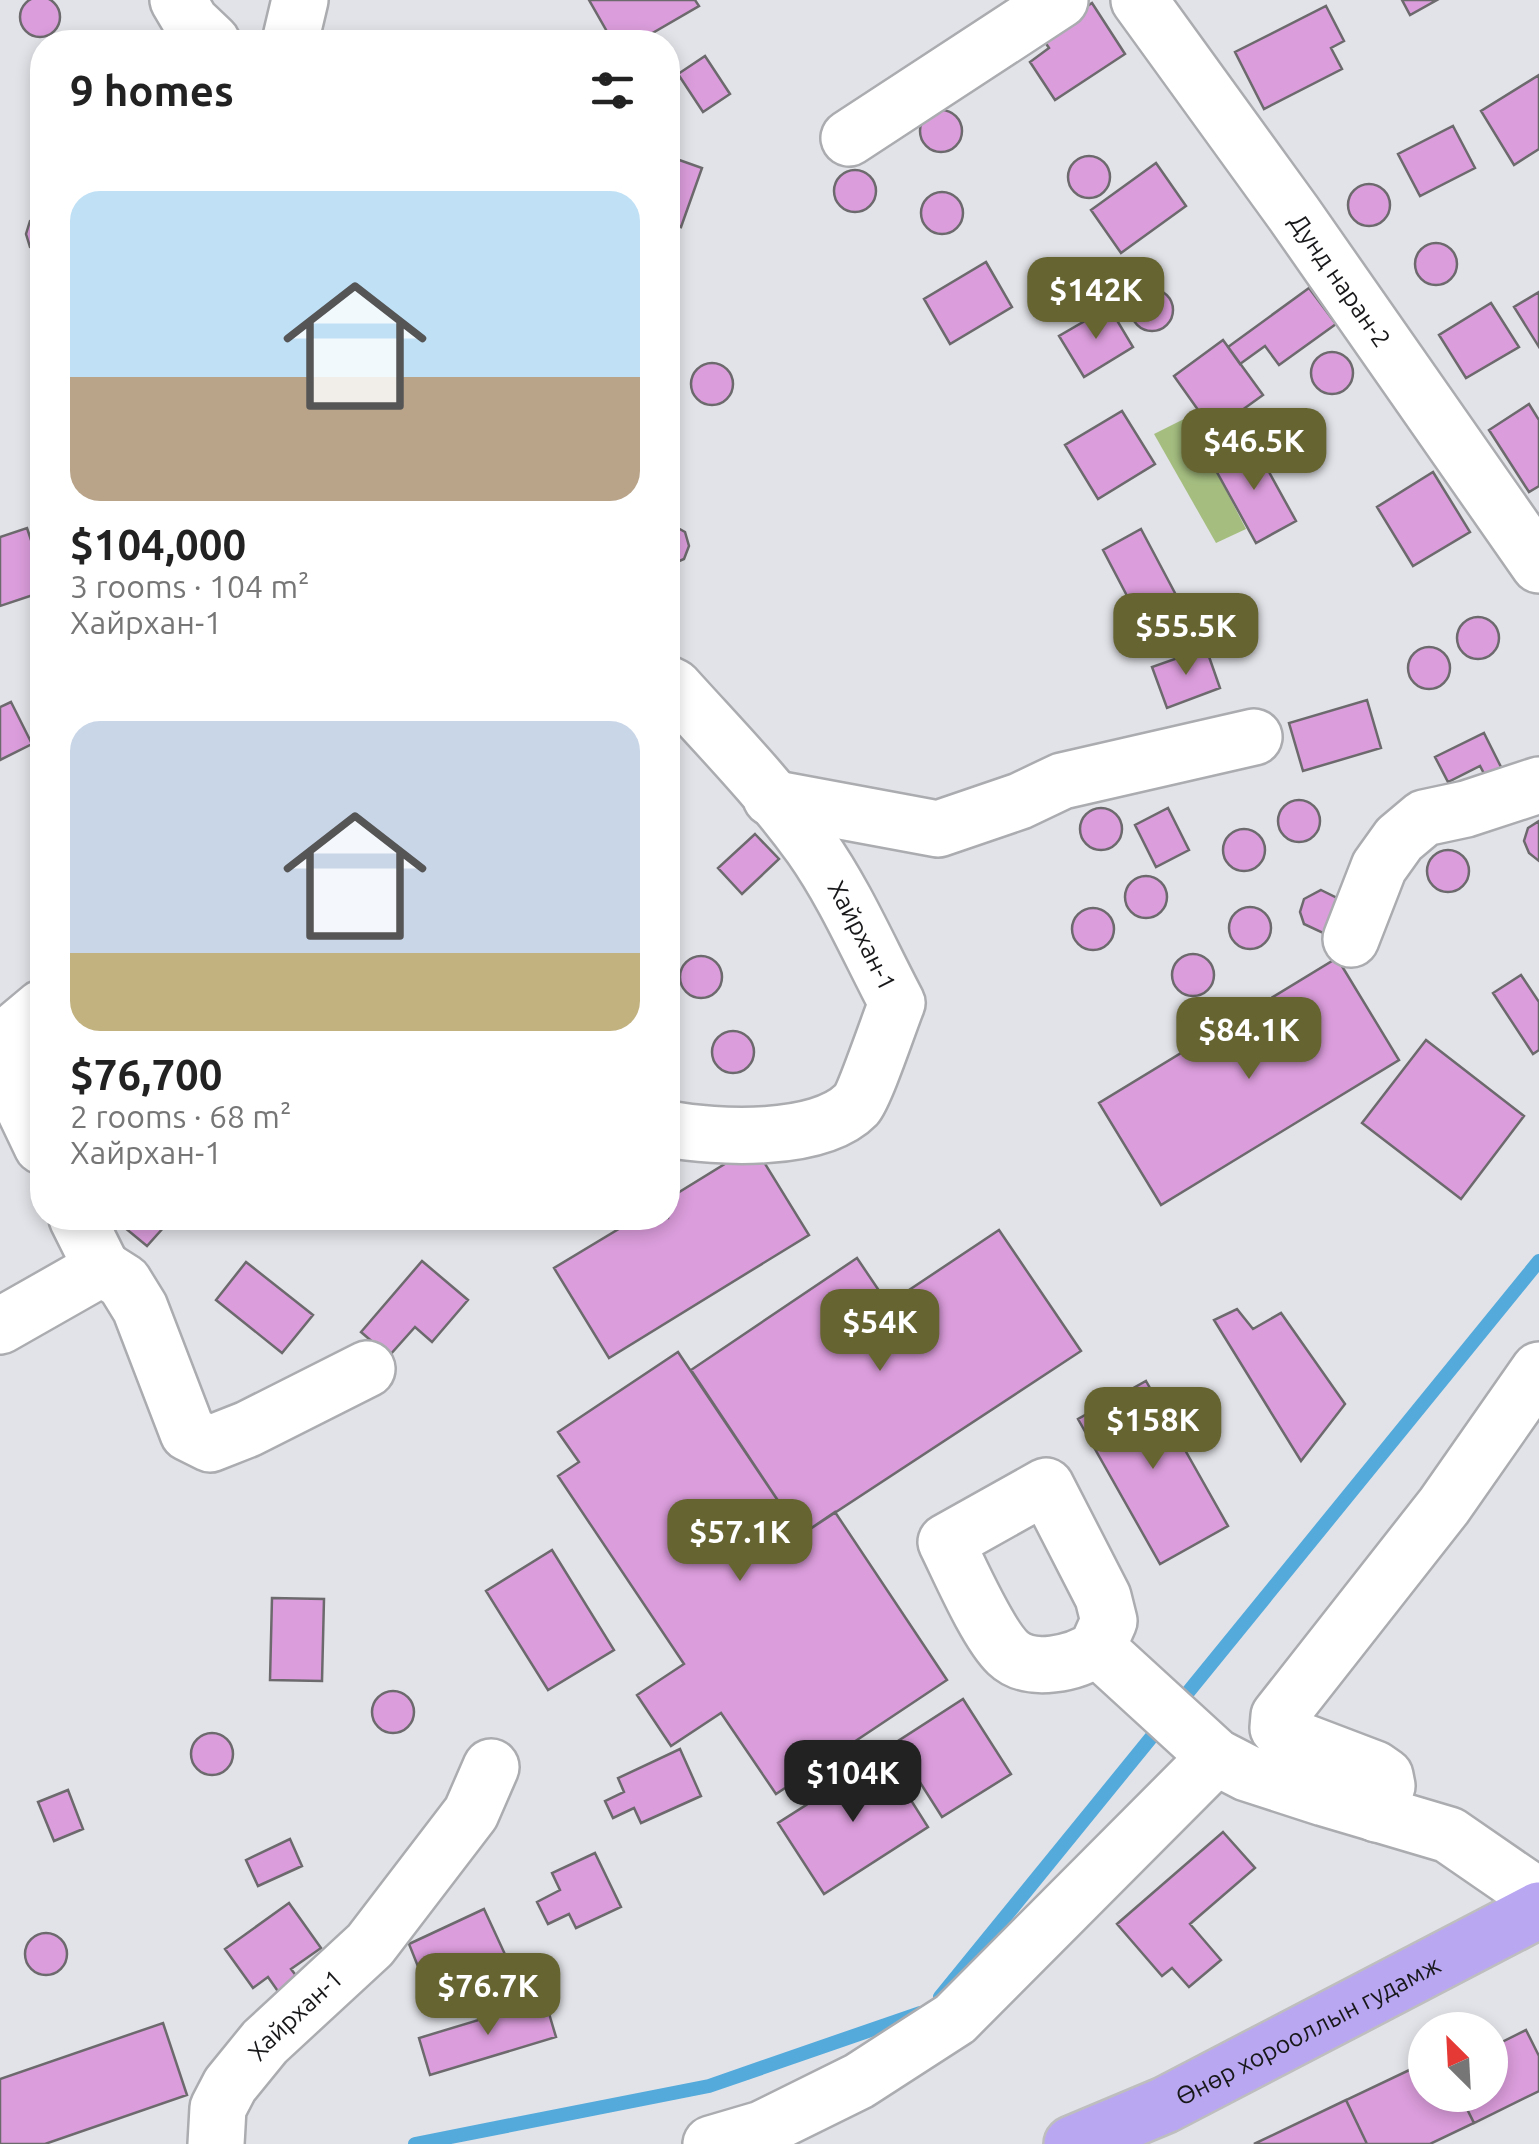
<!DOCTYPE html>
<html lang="en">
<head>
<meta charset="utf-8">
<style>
	:root { --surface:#fff; --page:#f2f2f2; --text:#222; --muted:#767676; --accent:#666532 }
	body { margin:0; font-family:Ubuntu,sans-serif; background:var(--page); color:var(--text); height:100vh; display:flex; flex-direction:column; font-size:38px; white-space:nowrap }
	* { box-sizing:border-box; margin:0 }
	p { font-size:32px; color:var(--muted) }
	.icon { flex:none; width:55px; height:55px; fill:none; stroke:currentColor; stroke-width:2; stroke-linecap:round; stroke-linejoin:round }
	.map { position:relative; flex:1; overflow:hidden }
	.sheet { position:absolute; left:30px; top:30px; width:650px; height:1200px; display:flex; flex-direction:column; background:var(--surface); border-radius:40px; box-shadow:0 5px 15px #0003 }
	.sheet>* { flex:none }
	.needle { width:65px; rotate:336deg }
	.controls { position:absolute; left:1408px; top:2012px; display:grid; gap:20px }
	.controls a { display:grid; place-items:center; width:100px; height:100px; border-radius:50%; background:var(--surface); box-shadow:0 5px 15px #0003; font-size:50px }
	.price { position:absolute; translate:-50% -85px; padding:0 22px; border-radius:20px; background:var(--accent); color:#fff; font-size:32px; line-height:65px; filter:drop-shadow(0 2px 5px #0008) }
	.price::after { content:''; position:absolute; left:50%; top:60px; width:30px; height:22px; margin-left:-15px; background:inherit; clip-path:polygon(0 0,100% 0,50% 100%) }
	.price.active { background:#222; color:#fff }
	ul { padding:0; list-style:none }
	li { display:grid; align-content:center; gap:20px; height:530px; padding:0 40px }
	li span { display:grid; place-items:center; height:310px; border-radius:30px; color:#555 }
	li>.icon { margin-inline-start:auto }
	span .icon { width:180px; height:180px; fill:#fffc; stroke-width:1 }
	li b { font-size:42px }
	h2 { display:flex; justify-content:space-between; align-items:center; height:120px; padding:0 40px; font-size:42px }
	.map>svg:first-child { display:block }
	.green { fill:#a5be80 }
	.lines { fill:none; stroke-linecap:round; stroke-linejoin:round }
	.stream { stroke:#54aadb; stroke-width:14 }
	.building { fill:#db9ddc; stroke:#6d6a6d; stroke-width:2.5 }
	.minor-casing { stroke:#abacb0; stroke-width:60 }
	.major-casing { stroke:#bebebf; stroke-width:60 }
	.minor { stroke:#fff; stroke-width:55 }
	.major { stroke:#b9a7f1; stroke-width:55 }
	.labels { text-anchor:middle; stroke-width:10; stroke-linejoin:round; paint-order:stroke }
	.street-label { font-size:25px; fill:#18181a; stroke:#fff }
</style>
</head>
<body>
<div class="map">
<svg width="1539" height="2144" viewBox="0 0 1539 2144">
	<rect width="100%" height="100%" fill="#e2e3e8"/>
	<path class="green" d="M 1188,417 L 1246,529 L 1216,543 L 1154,434 Z"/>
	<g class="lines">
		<path class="stream" d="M 1176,1707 L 1539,1261
			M 940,1997 L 1163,1723
			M 415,2144 L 709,2086 L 920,2013"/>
	</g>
	<path class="building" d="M20 17a20 20 0 1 1 40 0a20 20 0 1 1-40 0Z
		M 589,0 L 695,0 L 699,6 L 637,42 L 613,42 Z
		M 1402,0 L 1437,0 L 1410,15 Z
		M 1092,3 L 1125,54 L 1055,100 L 1030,62 L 1049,48 L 1041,36 Z
		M 1326,6 L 1344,41 L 1331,48 L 1342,69 L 1264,109 L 1235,52 Z
		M 705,56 L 730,94 L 703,112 L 678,74 Z
		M 1539,75 L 1539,149 L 1514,165 L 1481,111 Z
		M920 131a21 21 0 1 1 42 0a21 21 0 1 1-42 0Z
		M 1453,126 L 1475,168 L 1420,196 L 1398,154 Z
		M 668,156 L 702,168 L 681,227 L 668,222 Z
		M1068 177a21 21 0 1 1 42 0a21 21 0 1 1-42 0Z
		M 1156,163 L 1186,206 L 1121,253 L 1091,210 Z
		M834 191a21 21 0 1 1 42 0a21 21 0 1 1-42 0Z
		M1348 205a21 21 0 1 1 42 0a21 21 0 1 1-42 0Z
		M921 213a21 21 0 1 1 42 0a21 21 0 1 1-42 0Z
		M 41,214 L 42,214 L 42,255 L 30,247 L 26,234 L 30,221 Z
		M1415 264a21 21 0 1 1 42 0a21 21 0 1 1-42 0Z
		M 986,262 L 1012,307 L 950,344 L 924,299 Z
		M 1309,288 L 1336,324 L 1279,365 L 1265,346 L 1240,364 L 1228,347 Z
		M1131 310a21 21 0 1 1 42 0a21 21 0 1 1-42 0Z
		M 1539,292 L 1539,347 L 1514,307 Z
		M 1491,303 L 1519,347 L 1466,378 L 1439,335 Z
		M 1109,307 L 1133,347 L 1084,377 L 1059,336 Z
		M 1223,340 L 1263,395 L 1213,431 L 1174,376 Z
		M1311 373a21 21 0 1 1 42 0a21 21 0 1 1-42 0Z
		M691 384a21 21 0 1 1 42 0a21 21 0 1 1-42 0Z
		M 1529,404 L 1539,420 L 1539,486 L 1529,492 L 1489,430 Z
		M 1122,411 L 1155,464 L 1098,499 L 1065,445 Z
		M 1253,443 L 1296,521 L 1256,543 L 1213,465 Z
		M 1433,472 L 1470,532 L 1413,566 L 1377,507 Z
		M 669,523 L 685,532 L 689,546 L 684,559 L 670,565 L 668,565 Z
		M 27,528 L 42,573 L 42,592 L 0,606 L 0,537 Z
		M 1141,529 L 1185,612 L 1146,632 L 1103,550 Z
		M1457 638a21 21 0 1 1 42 0a21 21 0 1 1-42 0Z
		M1408 668a21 21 0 1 1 42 0a21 21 0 1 1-42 0Z
		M 1206,648 L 1220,688 L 1167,708 L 1152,667 Z
		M 1367,700 L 1381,748 L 1303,771 L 1289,723 Z
		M 11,702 L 32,744 L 0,760 L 0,707 Z
		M 1484,733 L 1505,775 L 1489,783 L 1480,766 L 1448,782 L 1435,757 Z
		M1278 821a21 21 0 1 1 42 0a21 21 0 1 1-42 0Z
		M1080 829a21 21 0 1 1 42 0a21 21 0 1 1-42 0Z
		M 1168,808 L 1189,850 L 1156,867 L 1135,825 Z
		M 1539,821 L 1539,861 L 1529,853 L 1524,841 L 1528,828 Z
		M1223 850a21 21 0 1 1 42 0a21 21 0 1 1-42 0Z
		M 755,834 L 779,859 L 742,894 L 718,868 Z
		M1427 871a21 21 0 1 1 42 0a21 21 0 1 1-42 0Z
		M1125 897a21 21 0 1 1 42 0a21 21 0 1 1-42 0Z
		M 1321,890 L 1339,899 L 1330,930 L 1323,933 L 1304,924 L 1300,912 L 1304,899 Z
		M1229 928a21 21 0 1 1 42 0a21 21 0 1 1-42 0Z
		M1072 929a21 21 0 1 1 42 0a21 21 0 1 1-42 0Z
		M1172 975a21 21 0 1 1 42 0a21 21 0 1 1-42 0Z
		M680 977a21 21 0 1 1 42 0a21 21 0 1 1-42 0Z
		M 1337,958 L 1399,1060 L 1161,1205 L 1099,1103 Z
		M 1521,975 L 1539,1002 L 1539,1050 L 1533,1054 L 1493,993 Z
		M712 1052a21 21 0 1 1 42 0a21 21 0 1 1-42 0Z
		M 1426,1040 L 1524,1116 L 1461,1199 L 1362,1123 Z
		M 754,1146 L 809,1235 L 609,1358 L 554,1268 L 637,1218 L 668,1218 L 668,1199 Z
		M 113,1218 L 172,1218 L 147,1246 Z
		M 999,1230 L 1081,1351 L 801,1535 L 691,1370 L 857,1258 L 888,1304 Z
		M 422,1261 L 468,1300 L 432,1342 L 415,1327 L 389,1356 L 361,1332 Z
		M 246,1262 L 313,1315 L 282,1353 L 216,1300 Z
		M 1237,1309 L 1253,1329 L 1281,1313 L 1345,1404 L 1301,1461 L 1214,1320 Z
		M 678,1352 L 801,1535 L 835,1512 L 947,1680 L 776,1794 L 721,1713 L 671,1746 L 637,1695 L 684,1664 L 558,1476 L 579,1462 L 558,1432 Z
		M 1146,1381 L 1228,1526 L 1160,1564 L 1078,1419 Z
		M 552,1550 L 614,1650 L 548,1690 L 486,1591 Z
		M 272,1598 L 324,1599 L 322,1681 L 270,1680 Z
		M372 1712a21 21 0 1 1 42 0a21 21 0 1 1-42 0Z
		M 963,1699 L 1011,1774 L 942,1817 L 895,1743 Z
		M191 1754a21 21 0 1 1 42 0a21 21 0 1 1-42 0Z
		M 680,1749 L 701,1796 L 641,1823 L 634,1808 L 613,1818 L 605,1801 L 624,1792 L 618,1778 Z
		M 883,1756 L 928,1827 L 824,1894 L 778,1823 Z
		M 68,1790 L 83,1829 L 54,1841 L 38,1802 Z
		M 1223,1832 L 1255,1868 L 1190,1924 L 1221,1960 L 1189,1987 L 1172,1968 L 1162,1976 L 1117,1924 Z
		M 290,1839 L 302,1866 L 258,1886 L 246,1860 Z
		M 595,1853 L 621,1907 L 576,1928 L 569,1914 L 548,1924 L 537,1902 L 560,1890 L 552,1873 Z
		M 289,1903 L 321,1948 L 291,1969 L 304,1986 L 284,2000 L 268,1977 L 253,1988 L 225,1949 Z
		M 484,1909 L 509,1963 L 431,1999 L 409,1944 Z
		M25 1954a21 21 0 1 1 42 0a21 21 0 1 1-42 0Z
		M 545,2000 L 556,2037 L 430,2075 L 419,2038 Z
		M 163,2023 L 187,2095 L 45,2144 L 0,2144 L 0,2079 Z
		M 1526,2030 L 1539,2056 L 1539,2091 L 1474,2123 L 1460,2095 L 1490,2095 L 1490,2048 Z
		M 1422,2064 L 1425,2095 L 1460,2095 L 1474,2123 L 1430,2144 L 1367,2144 L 1346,2100 Z
		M 1346,2100 L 1367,2144 L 1254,2144 Z"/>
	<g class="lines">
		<g class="minor-casing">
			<g id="minor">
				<path d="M 178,0 L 191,22 L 212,42"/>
				<path id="s1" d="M 1139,0 L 1294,214 L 1539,565"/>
				<path d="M 290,42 L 300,0"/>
				<path d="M 849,138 L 1060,0"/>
				<path id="s2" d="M 668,684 L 674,687 C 720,738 770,789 811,846 C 845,894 869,950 897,1003 C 890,1020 865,1095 856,1105 C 819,1143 716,1138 668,1129"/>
				<path d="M 771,798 L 938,829 L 1020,801 L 1062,781 L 1254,737"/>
				<path d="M 1351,939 L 1379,867 L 1399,839 L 1424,818 L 1466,809 L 1539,785"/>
				<path d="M 42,1008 L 6,1038 L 8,1075 L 42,1146"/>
				<path d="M 102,1268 L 124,1282 L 140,1308 L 188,1433 L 210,1444 L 248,1429 L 367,1369"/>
				<path d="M 0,1326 L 102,1268 L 77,1218"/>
				<path d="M 1097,1648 C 1076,1663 1030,1674 1008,1653 C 987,1633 960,1570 946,1542 L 1046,1486 L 1103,1597 L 1109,1621 L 1097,1648 L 1216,1757 L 1247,1773 L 1324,1798 L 1449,1835 L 1539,1897"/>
				<path d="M 1377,1814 L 1387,1786 L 1385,1776 L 1375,1769 L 1283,1734 L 1278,1728 L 1279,1716 L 1444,1506 L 1539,1370"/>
				<path id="s3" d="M 216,2144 L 218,2108 L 230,2085 L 265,2042 L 370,1945 L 471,1813 L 491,1767"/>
				<path d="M 711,2144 L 762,2129 L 859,2081 L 955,2019 L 1216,1757"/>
			</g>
		</g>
		<g class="major-casing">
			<g id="major">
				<path id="s4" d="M 1072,2144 L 1165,2105 L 1539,1910"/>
			</g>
		</g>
		<use href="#minor" class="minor"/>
		<use href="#major" class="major"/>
	</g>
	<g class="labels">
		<g class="street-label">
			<text dy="9" stroke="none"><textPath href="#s1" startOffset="345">Дунд наран-2</textPath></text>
			<text dy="9" stroke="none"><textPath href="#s2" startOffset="320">Хайрхан-1</textPath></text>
			<text dy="9" stroke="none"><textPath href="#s3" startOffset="158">Хайрхан-1</textPath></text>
			<text dy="9" stroke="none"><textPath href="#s4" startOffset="262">Өнөр хорооллын гудамж</textPath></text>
		</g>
	</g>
</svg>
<div class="controls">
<a><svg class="needle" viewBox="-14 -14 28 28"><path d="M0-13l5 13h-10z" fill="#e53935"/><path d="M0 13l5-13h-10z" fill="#767676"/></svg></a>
</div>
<b class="price" style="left:1096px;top:342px">$142K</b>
<b class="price" style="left:1254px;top:493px">$46.5K</b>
<b class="price" style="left:1186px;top:678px">$55.5K</b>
<b class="price" style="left:1249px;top:1082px">$84.1K</b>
<b class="price" style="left:880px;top:1374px">$54K</b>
<b class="price" style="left:1153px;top:1472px">$158K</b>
<b class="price" style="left:740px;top:1584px">$57.1K</b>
<b class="price active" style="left:853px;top:1825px">$104K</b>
<b class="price" style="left:488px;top:2038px">$76.7K</b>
<section class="sheet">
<h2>9 homes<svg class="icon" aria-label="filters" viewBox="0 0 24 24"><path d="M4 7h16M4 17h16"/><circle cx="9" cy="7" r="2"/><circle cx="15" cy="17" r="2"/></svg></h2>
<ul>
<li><span style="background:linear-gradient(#bfe0f5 60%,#b9a48a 0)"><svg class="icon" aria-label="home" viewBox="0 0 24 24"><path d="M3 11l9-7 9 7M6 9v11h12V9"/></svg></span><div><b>$104,000</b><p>3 rooms · 104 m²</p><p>Хайрхан-1</p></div></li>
<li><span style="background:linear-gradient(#c9d6e8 75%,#c2b280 0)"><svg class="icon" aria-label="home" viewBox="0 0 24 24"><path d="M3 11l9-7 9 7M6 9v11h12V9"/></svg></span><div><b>$76,700</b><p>2 rooms · 68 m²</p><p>Хайрхан-1</p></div></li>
</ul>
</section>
</div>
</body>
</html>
